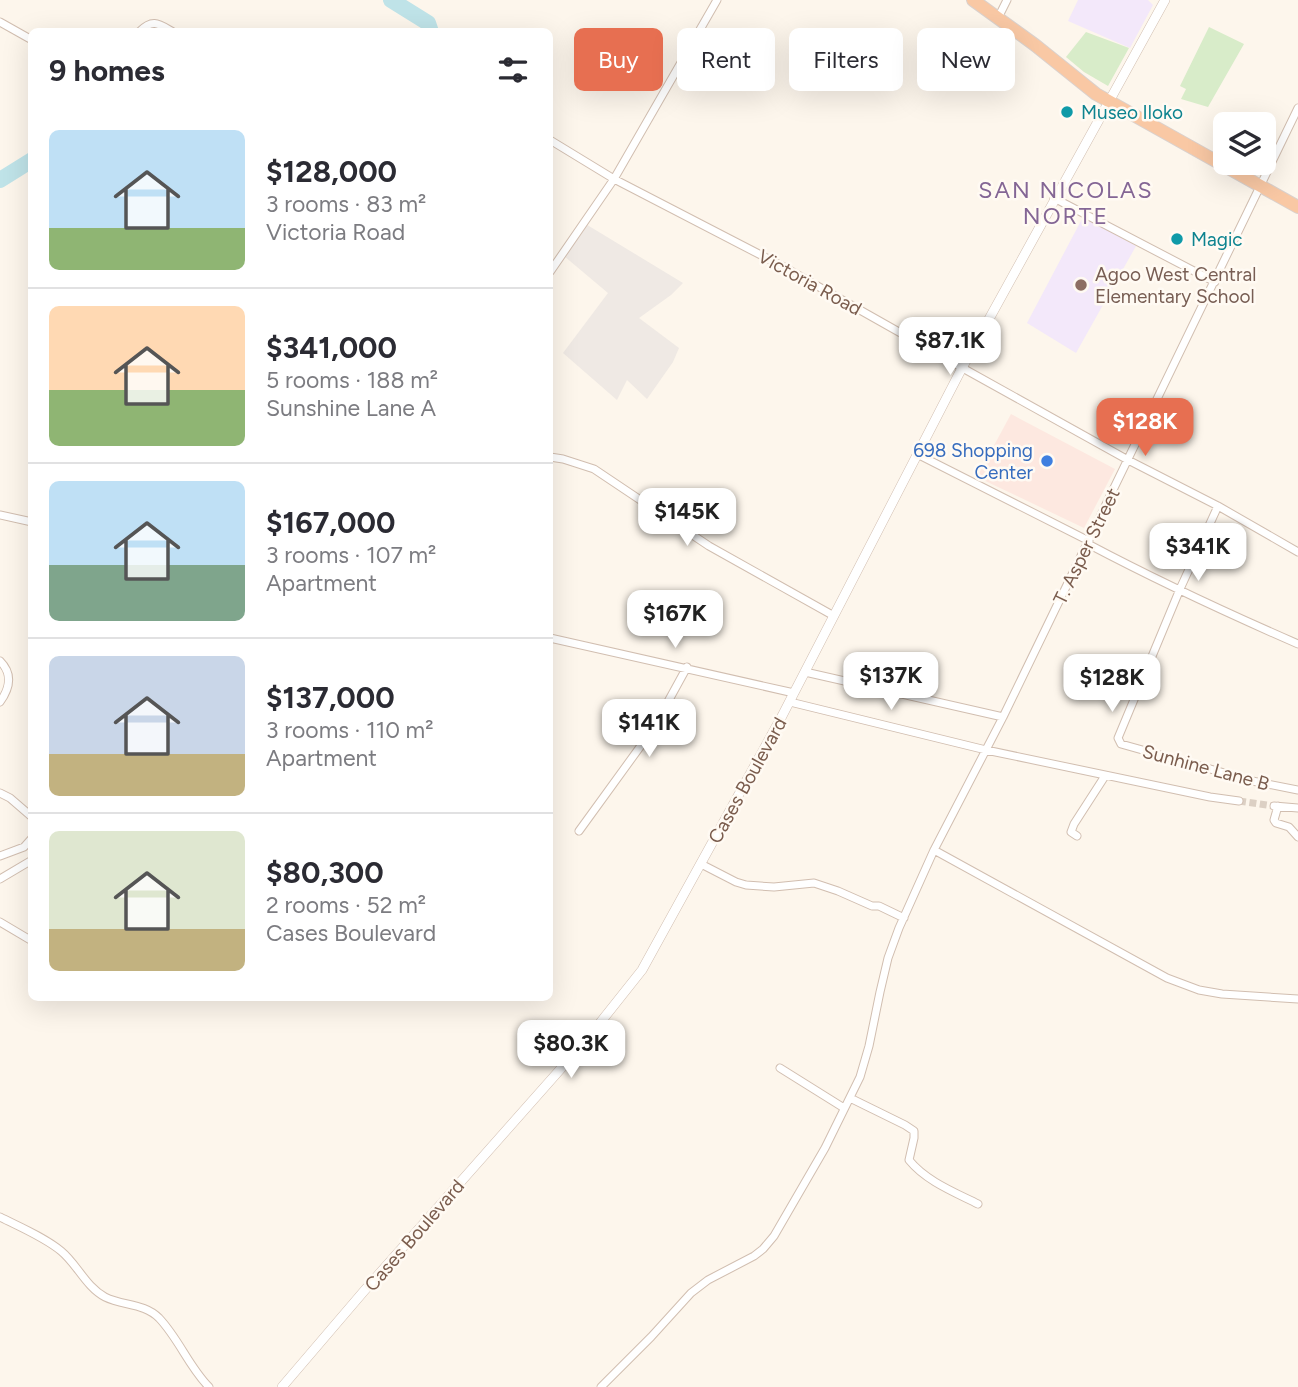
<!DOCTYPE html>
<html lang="en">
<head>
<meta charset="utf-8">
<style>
	:root { --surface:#fff; --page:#f7f7f7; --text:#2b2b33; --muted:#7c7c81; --line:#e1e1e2; --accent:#e76f51 }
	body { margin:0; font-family:Figtree,sans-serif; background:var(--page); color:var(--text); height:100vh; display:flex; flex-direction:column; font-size:26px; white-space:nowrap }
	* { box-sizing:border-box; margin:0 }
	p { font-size:23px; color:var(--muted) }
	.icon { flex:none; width:38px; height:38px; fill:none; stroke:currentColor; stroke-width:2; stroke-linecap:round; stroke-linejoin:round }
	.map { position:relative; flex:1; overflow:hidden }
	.panel { position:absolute; left:28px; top:28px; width:525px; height:973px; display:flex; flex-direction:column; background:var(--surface); border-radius:10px; box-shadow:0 7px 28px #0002 }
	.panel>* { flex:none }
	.banner { position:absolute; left:574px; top:28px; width:618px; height:63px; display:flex; gap:14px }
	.tools { position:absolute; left:1213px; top:112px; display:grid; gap:14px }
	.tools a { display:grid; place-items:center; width:63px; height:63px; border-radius:10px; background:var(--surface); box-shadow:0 7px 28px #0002; font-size:35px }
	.price { position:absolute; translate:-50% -60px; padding:0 16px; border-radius:14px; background:#fff; color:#222; font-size:23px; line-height:46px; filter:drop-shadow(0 2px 4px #0008) }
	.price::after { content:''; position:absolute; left:50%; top:42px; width:21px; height:16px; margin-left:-10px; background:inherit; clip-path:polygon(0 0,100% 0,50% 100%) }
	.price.on { background:var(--accent); color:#fff }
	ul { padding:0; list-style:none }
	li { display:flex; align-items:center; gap:21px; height:175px; padding:0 21px }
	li+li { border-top:2px solid var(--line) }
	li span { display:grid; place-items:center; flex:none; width:196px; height:140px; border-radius:10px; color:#555 }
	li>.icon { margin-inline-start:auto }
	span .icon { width:84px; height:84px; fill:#fffc; stroke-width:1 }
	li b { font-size:30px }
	h2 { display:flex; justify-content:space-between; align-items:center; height:84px; padding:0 21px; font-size:30px }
	.tag { padding:0 24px; border-radius:10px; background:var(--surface); box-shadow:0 7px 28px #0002; font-size:24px; line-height:63px }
	.tag.on { background:var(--accent); color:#fff }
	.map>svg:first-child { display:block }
	.commercial { fill:#fde8e0 }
	.industrial { fill:#efe9e4 }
	.education { fill:#f3e8fa }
	.green { fill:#d8ecc9 }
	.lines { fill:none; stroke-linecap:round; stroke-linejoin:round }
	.river { stroke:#bfe3e8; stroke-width:16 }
	.minor-tunnel { stroke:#dcd0c4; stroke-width:7; stroke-dasharray:7 3.5; stroke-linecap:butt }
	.minor-casing { stroke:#d1beb0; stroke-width:9 }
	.tertiary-casing { stroke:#d1beb0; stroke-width:10 }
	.trunk-casing { stroke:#dad1cd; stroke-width:14 }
	.minor { stroke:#fff; stroke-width:7 }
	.tertiary { stroke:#fff; stroke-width:9 }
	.trunk { stroke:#f9c8a4; stroke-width:12 }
	.culture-dot { fill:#0f9aa8; stroke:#fffaf3; stroke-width:2.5 }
	.education-dot { fill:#8d6e63; stroke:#fffaf3; stroke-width:2.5 }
	.shop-dot { fill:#3f7fe0; stroke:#fffaf3; stroke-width:2.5 }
	.labels { text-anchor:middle; stroke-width:5; stroke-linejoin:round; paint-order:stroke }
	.culture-label { font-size:19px; fill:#0d838f; stroke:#fffaf3; text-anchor:start }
	.education-label { font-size:19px; fill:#785e54; stroke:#fffaf3; text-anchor:start }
	.street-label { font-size:19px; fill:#7a5c4d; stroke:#fffaf3 }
	.shop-label { font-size:19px; fill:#366cbe; stroke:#fffaf3; text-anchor:end }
	.quarter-label { font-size:23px; letter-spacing:2px; fill:#846695; stroke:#fffaf3 }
</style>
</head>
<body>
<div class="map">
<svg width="1298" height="1387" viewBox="0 0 1298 1387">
	<rect width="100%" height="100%" fill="#fdf6ec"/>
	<path class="commercial" d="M 1011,414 L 1115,469 L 1084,528 L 977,477 Z"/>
	<path class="industrial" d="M 584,223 L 683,283 L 671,295 L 639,318 L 679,348 L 673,362 L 647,399 L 627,380 L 617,400 L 563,353 L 608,293 L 564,256 Z"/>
	<path class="education" d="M 1078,0 L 1148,0 L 1153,5 L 1130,48 L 1068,21 Z
		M 1083,217 L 1136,246 L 1076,353 L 1027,323 Z"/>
	<path class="green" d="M 1209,27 L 1244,44 L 1208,107 L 1181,99 L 1186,89 L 1180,86 Z
		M 1086,32 L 1129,48 L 1108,86 L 1084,72 L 1066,57 Z"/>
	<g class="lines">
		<path class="river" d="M 391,0 L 428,23 L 431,32
			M 0,180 L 32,160"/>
		<path class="minor-tunnel" d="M 1239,801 L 1273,806"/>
		<g class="minor-casing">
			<path id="minor" d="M 998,18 L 1007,0
				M 0,22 L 32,40
				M 139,32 C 153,18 159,24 173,32
				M 550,140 L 614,179 L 782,266 L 968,371 L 1128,460 L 1218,506 L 1298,552
				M 1054,198 L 1215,282
				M 550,272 L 614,179 L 717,0
				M 917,454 L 1089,541
				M 550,457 L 563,459 L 594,469 L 709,546 L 834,616
				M 1218,506 L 1180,589 L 1118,738 L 1121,744 L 1228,774 L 1242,779 L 1298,790
				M 0,515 L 32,522
				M 1088,544 C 1156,580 1227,613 1298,644
				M 550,638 L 794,693
				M 0,661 C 13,674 10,688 0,702
				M 805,672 L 1003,717
				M 790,702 L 986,750 L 1210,797 L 1239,801
				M 0,793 L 10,798 L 32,817
				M 1274,806 L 1298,808
				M 1278,806 L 1274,820 L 1276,823 L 1289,827 L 1298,837
				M 579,831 L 653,729 L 687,667
				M 1077,836 L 1071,832 L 1074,824 L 1105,776
				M 934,850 L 1167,978 L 1199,990 L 1222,994 L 1298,999
				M 0,856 L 24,847 L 32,838
				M 701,864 L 736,882 L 746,885 L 774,887 L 814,883 L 838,891 L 872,906 L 879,906 L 904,918
				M 0,879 L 32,860
				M 0,922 L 32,941
				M 780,1068 L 844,1108
				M 850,1098 L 905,1125 L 914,1131 L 914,1138 L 909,1160 C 926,1181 954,1192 978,1204
				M 0,1217 C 20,1227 44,1237 61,1251 C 77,1264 86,1287 105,1297 C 123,1306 144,1303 159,1318 C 179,1339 189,1367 209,1387
				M 601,1387 L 651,1337 L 691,1293 L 708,1280 L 754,1256 L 763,1249 L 774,1236 L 825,1148 L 860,1077 L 869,1046 L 880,992 L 888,958 L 899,928 L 934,850 L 1003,717 L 1298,108"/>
		</g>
		<g class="tertiary-casing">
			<path id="tertiary" d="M 282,1387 L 364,1291 L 588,1038 L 642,970 L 781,718 L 962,368 L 1165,0"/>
		</g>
		<g class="trunk-casing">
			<path id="trunk" d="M 973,0 L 1035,45 L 1096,94 L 1298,207"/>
		</g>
		<use href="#minor" class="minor"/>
		<use href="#tertiary" class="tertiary"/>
		<use href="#trunk" class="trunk"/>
	</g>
	<g class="culture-dot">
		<circle cx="1067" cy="112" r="7"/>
		<circle cx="1177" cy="239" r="7"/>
	</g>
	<circle class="education-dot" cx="1081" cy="285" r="7"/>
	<circle class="shop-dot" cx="1047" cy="461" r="7"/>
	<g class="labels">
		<g class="culture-label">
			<text x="1081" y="119">Museo Iloko</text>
			<text x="1191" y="246">Magic</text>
		</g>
		<g class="education-label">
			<text x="1095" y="281">Agoo West Central<tspan x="1095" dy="22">Elementary School</tspan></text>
		</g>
		<g class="street-label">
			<text transform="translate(810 282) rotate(29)" y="7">Victoria Road</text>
			<text transform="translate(1086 546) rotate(-64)" y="7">T. Asper Street</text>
			<text transform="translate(1206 767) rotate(15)" y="7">Sunhine Lane B</text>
			<text transform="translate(747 780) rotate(-61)" y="7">Cases Boulevard</text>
			<text transform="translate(414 1235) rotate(-49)" y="7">Cases Boulevard</text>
		</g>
		<g class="shop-label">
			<text x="1033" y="457">698 Shopping<tspan x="1033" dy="22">Center</tspan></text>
		</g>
		<g class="quarter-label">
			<text x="1066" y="198">SAN NICOLAS<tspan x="1066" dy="26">NORTE</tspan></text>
		</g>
	</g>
</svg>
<div class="tools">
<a><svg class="icon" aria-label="layers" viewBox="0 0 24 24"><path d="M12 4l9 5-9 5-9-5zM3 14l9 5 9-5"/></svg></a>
</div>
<b class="price" style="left:950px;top:377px">$87.1K</b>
<b class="price on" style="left:1145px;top:458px">$128K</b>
<b class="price" style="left:687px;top:548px">$145K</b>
<b class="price" style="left:1198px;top:583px">$341K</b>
<b class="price" style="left:675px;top:650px">$167K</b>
<b class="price" style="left:891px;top:712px">$137K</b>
<b class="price" style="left:1112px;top:714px">$128K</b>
<b class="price" style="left:649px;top:759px">$141K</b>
<b class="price" style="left:571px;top:1080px">$80.3K</b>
<div class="banner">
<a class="tag on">Buy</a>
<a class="tag">Rent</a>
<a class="tag">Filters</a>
<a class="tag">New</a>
</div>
<section class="panel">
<h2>9 homes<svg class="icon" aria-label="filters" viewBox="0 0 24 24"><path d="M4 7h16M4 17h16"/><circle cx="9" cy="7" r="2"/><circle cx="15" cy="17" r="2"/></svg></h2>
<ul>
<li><span style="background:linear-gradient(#bfe0f5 70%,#8fb573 0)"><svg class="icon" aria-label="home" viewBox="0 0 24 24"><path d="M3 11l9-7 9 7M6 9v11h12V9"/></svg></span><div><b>$128,000</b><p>3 rooms · 83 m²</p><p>Victoria Road</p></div></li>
<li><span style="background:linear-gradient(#ffd9b3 60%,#8fb573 0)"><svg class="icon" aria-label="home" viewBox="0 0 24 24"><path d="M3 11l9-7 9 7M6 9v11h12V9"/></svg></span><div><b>$341,000</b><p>5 rooms · 188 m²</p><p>Sunshine Lane A</p></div></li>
<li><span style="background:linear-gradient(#bfe0f5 60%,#7fa58c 0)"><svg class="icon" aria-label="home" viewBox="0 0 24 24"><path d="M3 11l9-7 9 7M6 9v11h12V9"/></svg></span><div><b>$167,000</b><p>3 rooms · 107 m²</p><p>Apartment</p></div></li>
<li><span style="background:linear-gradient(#c9d6e8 70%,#c2b280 0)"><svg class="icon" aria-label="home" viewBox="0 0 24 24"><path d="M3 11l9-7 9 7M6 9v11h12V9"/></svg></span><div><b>$137,000</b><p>3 rooms · 110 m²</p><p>Apartment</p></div></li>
<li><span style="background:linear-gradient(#dfe7d0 70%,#c2b280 0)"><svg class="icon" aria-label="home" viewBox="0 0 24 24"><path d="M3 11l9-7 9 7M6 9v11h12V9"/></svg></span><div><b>$80,300</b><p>2 rooms · 52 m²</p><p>Cases Boulevard</p></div></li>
</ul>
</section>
</div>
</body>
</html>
